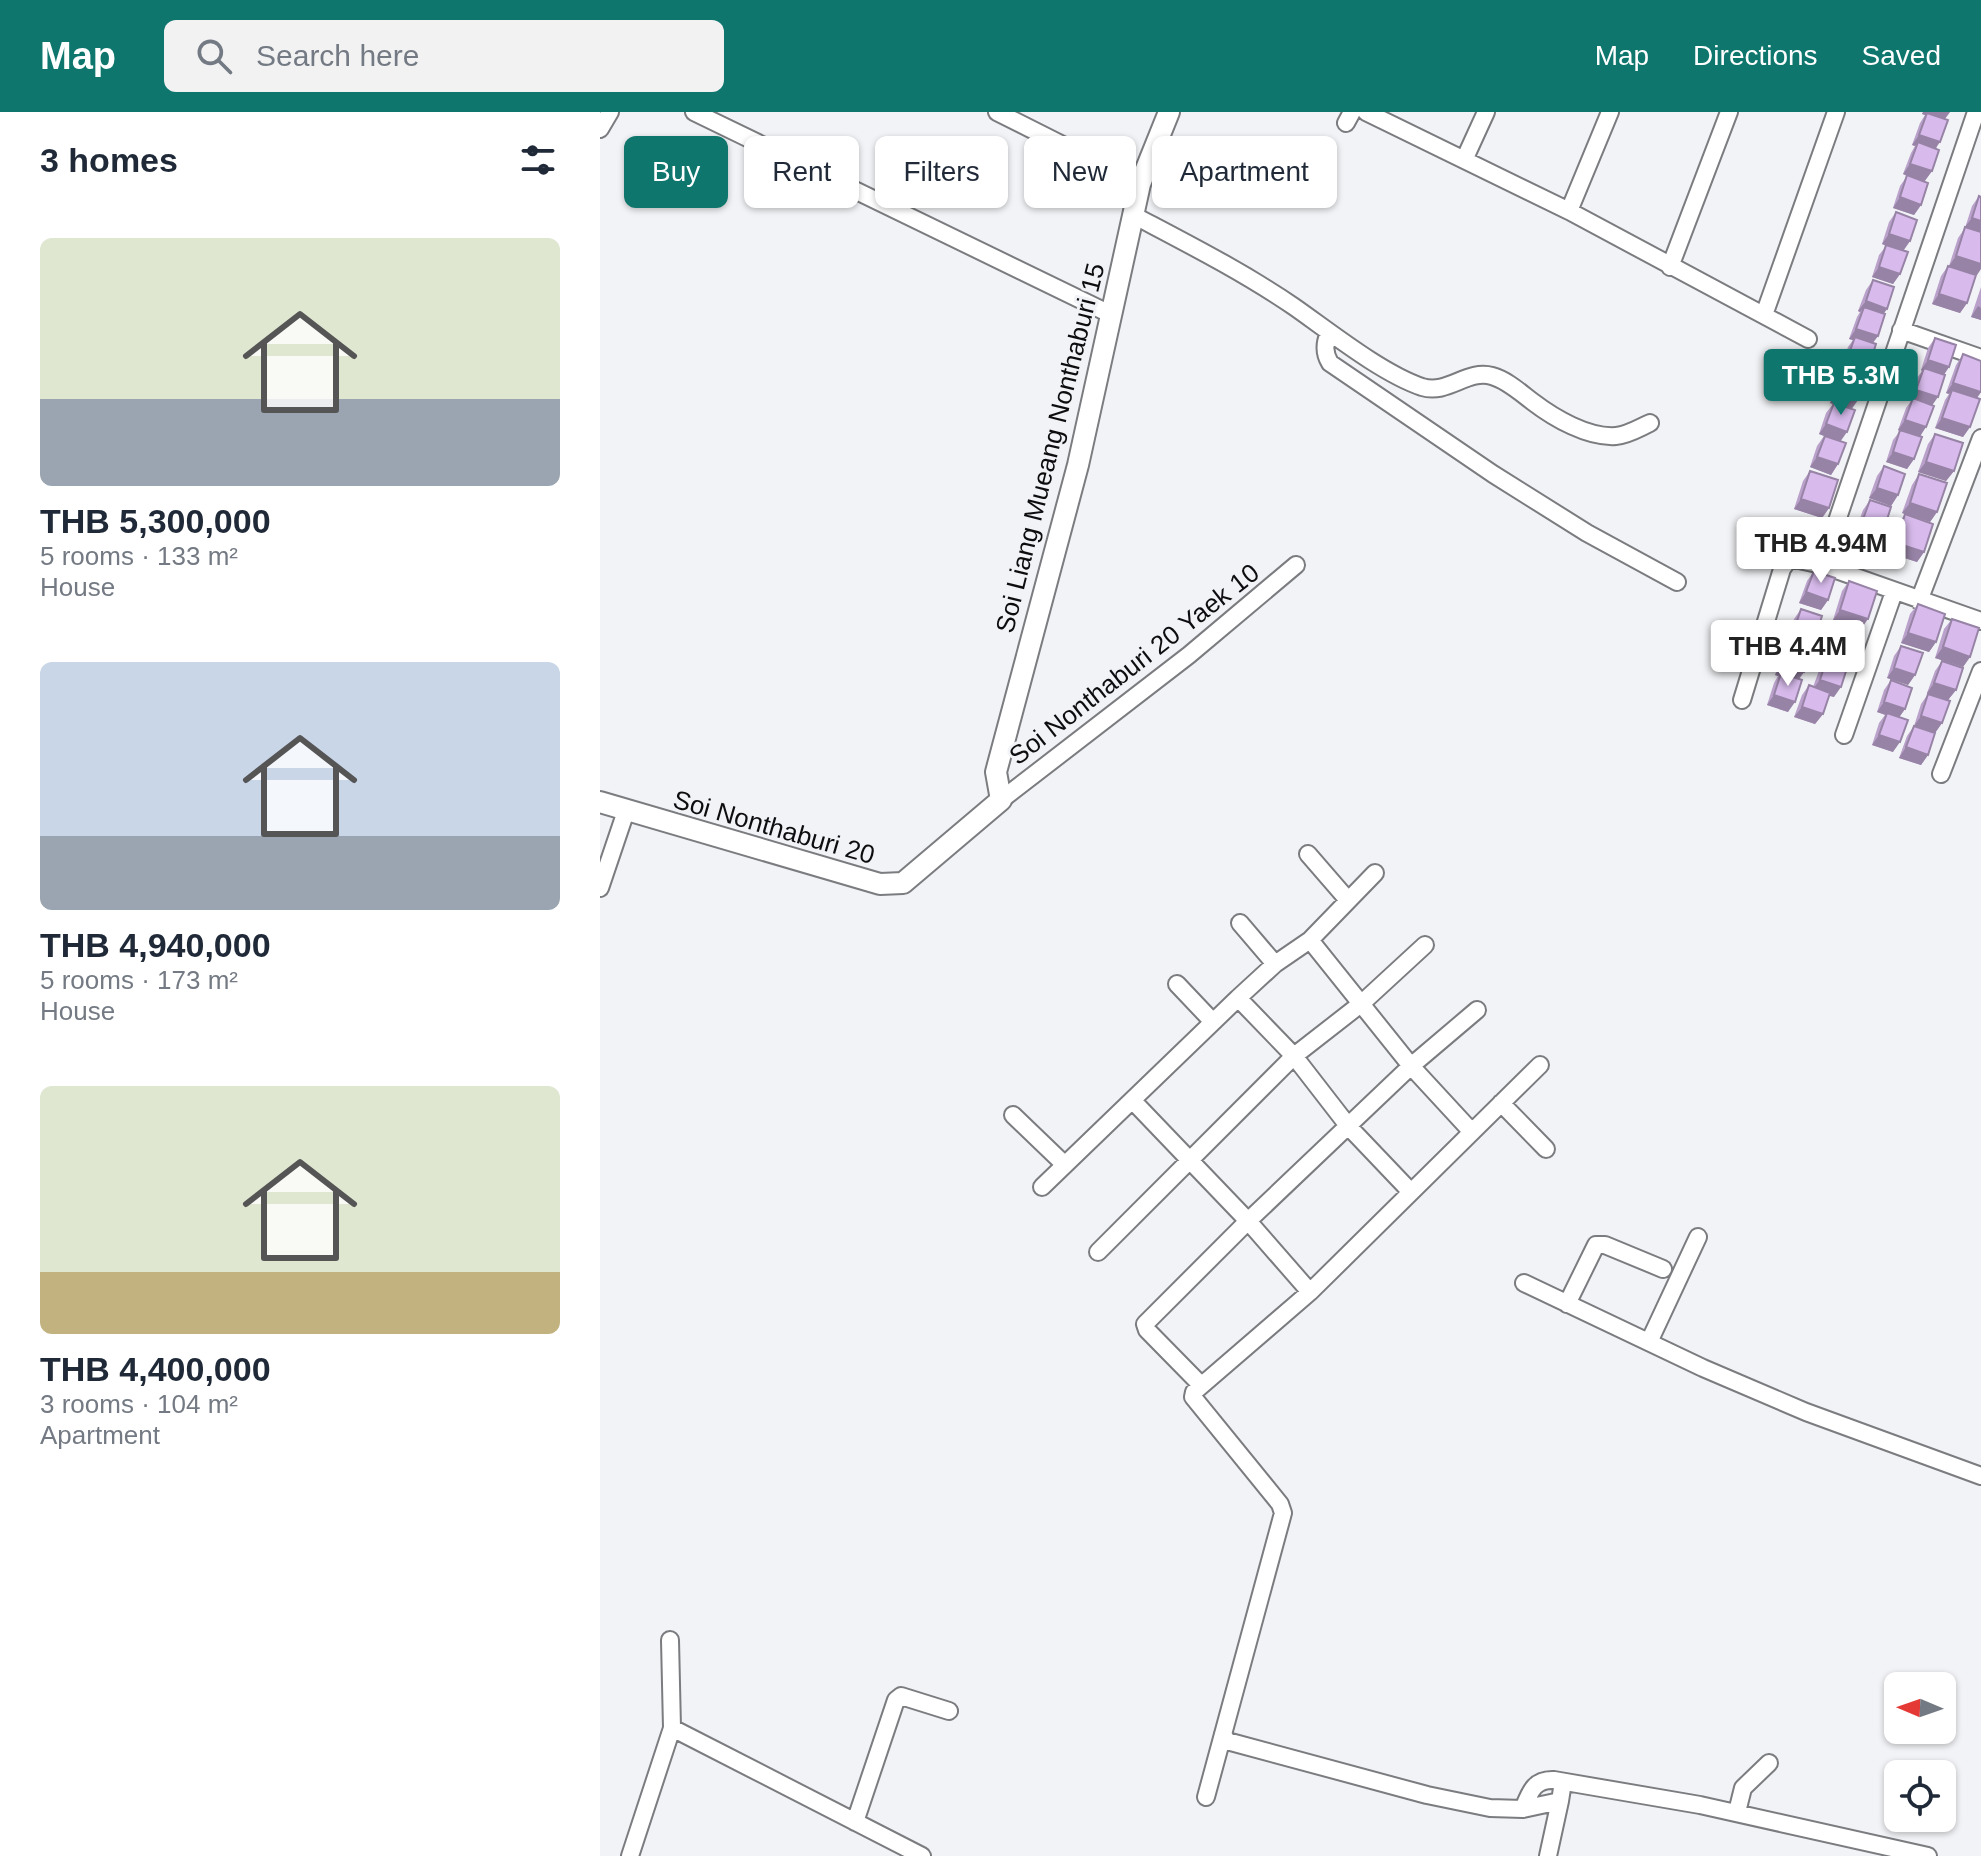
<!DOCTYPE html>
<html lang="en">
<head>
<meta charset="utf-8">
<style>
	:root { --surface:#fff; --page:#f2f2f3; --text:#1f2937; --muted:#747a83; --accent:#0f766e }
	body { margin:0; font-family:Arial,sans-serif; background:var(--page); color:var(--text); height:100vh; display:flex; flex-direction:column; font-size:30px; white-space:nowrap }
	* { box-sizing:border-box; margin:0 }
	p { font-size:26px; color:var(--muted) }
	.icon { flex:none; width:44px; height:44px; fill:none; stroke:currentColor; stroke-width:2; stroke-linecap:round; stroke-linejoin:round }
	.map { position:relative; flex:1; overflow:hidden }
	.side { display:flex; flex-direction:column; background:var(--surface); width:600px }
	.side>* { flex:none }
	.banner { position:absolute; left:24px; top:24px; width:760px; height:72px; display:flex; gap:16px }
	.needle { width:52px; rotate:272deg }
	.buttons { position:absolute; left:1284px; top:1560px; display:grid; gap:16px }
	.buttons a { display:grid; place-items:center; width:72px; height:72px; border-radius:12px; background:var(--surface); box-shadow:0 2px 6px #0004; font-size:40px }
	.price { position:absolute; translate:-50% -68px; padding:0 18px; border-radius:8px; background:#fff; color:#222; font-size:26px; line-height:52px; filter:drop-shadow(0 2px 4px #0008) }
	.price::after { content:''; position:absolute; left:50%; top:48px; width:24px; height:18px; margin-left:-12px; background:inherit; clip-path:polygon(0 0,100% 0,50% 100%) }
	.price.selected { background:var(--accent); color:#fff }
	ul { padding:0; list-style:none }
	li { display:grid; align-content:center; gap:16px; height:424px; padding:0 40px }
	li span { display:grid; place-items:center; height:248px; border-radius:12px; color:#555 }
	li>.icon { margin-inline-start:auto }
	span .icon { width:144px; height:144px; fill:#fffc; stroke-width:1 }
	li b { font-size:34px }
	h2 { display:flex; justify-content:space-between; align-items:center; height:96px; padding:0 40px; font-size:34px }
	.chip { padding:0 28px; border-radius:12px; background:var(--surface); box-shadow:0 2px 6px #0004; font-size:28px; line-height:72px }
	.chip.selected { background:var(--accent); color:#fff }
	header { display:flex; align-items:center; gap:48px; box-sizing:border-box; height:112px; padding:0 40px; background:var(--accent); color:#fff }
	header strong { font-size:38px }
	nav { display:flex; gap:44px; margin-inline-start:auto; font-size:28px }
	.search { width:560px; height:72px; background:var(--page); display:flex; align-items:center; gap:20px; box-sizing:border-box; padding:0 28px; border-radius:12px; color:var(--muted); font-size:30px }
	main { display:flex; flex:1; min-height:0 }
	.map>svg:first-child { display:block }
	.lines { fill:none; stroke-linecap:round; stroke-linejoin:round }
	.minor-casing { stroke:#7b7c7f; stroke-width:20 }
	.tertiary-casing { stroke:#7b7c7f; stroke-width:24 }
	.minor { stroke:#fff; stroke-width:16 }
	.tertiary { stroke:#fff; stroke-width:20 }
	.wall { fill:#baa1cb }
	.shaded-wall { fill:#9783a5 }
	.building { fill:#d8bbec; stroke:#9783a5; stroke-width:2 }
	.labels { text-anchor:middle; stroke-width:6; stroke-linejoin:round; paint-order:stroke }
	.street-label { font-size:26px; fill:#0d0d0f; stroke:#f2f3f6 }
</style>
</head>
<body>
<header>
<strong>Map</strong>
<div class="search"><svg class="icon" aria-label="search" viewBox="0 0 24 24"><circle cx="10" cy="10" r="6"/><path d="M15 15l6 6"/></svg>Search here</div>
<nav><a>Map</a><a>Directions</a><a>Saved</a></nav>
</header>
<main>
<section class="side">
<h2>3 homes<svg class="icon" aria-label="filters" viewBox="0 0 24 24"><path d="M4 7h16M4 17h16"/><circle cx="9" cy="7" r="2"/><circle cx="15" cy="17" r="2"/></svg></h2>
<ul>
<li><span style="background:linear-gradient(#dfe7d0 65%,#9aa5b1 0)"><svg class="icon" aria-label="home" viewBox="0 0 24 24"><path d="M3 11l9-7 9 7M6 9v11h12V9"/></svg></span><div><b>THB 5,300,000</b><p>5 rooms · 133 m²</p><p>House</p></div></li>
<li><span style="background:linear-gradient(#c9d6e8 70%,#9aa5b1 0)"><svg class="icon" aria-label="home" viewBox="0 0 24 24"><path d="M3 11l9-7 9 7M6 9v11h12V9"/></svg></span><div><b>THB 4,940,000</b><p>5 rooms · 173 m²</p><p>House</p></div></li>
<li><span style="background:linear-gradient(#dfe7d0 75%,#c2b280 0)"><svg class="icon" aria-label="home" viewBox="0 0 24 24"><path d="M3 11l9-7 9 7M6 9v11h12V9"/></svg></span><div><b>THB 4,400,000</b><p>3 rooms · 104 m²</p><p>Apartment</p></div></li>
</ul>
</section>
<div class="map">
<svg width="1381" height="1744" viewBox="0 0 1381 1744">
	<rect width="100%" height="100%" fill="#f2f3f6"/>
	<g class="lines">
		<g class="minor-casing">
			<path id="minor" d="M 94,0 L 510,202
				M 397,0 L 540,72
				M 766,0 L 969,99 L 1208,227
				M 746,11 L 752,0
				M 0,17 L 10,0
				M 865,46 L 886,0
				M 969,99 L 1010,0
				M 535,104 C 588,132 643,160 693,194 C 729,219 781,261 822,275 C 848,283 867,257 892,264 C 907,268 921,281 933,290 C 954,306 988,326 1016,324 C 1028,323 1039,316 1050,311
				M 1070,155 L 1129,0
				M 1164,203 L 1236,0
				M 1301,218 L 1381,246
				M 729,221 C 724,232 724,241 730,251 L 893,362 L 987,421 L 1077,470
				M 1222,453 L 1376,0
				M 1319,489 L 1381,326
				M 1142,588 L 1182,457 L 1188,448 L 1199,448 L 1222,453 L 1381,509
				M 1244,623 L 1294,480
				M 1341,662 L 1381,559
				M 401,688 L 589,543 L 696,453
				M 708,742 L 747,787
				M 0,776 L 26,699
				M 640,811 L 675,852
				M 710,828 L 811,954 L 871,1019
				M 577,872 L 613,910
				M 638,886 L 694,944 L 749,1015 L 810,1079
				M 533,989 L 648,1109 L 710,1180
				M 901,991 L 946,1037
				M 413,1003 L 465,1053
				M 442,1075 L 638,886 L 675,852 L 710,828 L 775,761
				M 498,1140 L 694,944 L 762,891 L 825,833
				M 924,1171 L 1103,1256 L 1206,1300 L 1381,1364
				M 967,1192 L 996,1133 L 1005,1133 L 1063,1157
				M 1049,1230 L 1098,1125
				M 601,1273 L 547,1218 L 545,1212 L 648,1109 L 811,954 L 877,898
				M 72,1616 L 322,1744
				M 623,1622 L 627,1629 L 827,1683 L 890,1696 L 923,1697
				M 963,1670 L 960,1689 L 923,1697 C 930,1680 934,1667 954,1668 L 1100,1693 L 1328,1744
				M 606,1685 L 683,1401 L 680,1392 L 593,1285 L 594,1280 L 710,1180 L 940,953
				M 1137,1700 L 1143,1676 L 1169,1651
				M 255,1710 L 296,1588 L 301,1584 L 349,1599
				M 30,1744 L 72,1616 L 70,1528
				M 948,1744 L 960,1689"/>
		</g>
		<g class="tertiary-casing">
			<path id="tertiary" d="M 0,690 L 280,772 L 303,771 L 401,688 L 396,660 L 478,353 L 540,72 L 569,0"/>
		</g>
		<use href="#minor" class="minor"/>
		<use href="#tertiary" class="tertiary"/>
	</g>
	<path class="wall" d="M 1323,0 L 1350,0 L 1345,7 L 1336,37 L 1332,59 L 1324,70 L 1321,93 L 1314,103 L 1293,96 L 1300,74 L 1307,64 L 1303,62 L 1311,41 L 1315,34 L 1312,33 L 1320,11 L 1325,3 L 1322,2 Z
		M 1379,84 L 1377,163 L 1349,154 L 1358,126 L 1365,116 L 1372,94 Z
		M 1296,100 L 1310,129 L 1303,139 L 1300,162 L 1293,172 L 1272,165 L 1279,143 L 1286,134 L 1282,132 L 1289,110 Z
		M 1348,154 L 1367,191 L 1360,201 L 1332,192 L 1341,164 Z
		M 1273,168 L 1283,202 L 1278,224 L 1273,231 L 1269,254 L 1262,264 L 1240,257 L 1248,235 L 1253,228 L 1249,227 L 1257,205 L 1260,200 L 1258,199 L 1266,178 Z
		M 1381,175 L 1381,208 L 1371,205 Z
		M 1335,226 L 1349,255 L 1344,263 L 1320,325 L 1314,347 L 1307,357 L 1286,350 L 1293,328 L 1300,319 L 1298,318 L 1306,296 L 1311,289 L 1309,288 L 1317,266 L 1322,259 L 1321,258 L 1328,236 Z
		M 1363,242 L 1381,280 L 1377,286 L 1370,315 L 1363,325 L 1335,316 L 1345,288 L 1349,282 L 1346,281 L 1356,253 Z
		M 1244,259 L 1252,297 L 1240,329 L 1238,352 L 1231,363 L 1210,355 L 1217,334 L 1224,324 L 1219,322 L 1226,301 L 1233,292 L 1230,291 L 1237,269 Z
		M 1335,322 L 1354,359 L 1346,369 L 1318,360 L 1328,332 Z
		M 1284,354 L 1298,383 L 1291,394 L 1269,386 L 1277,364 Z
		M 1210,359 L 1229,396 L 1222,406 L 1194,397 L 1203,369 Z
		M 1319,362 L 1337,400 L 1330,410 L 1302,401 L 1312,373 Z
		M 1270,388 L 1276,427 L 1255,420 L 1263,398 Z
		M 1305,402 L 1324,440 L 1317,450 L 1289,441 L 1298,413 Z
		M 1214,459 L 1228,488 L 1221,498 L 1199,491 L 1207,469 Z
		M 1249,469 L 1261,517 L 1233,508 L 1242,479 Z
		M 1318,492 L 1336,530 L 1329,540 L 1301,531 L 1310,502 Z
		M 1201,497 L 1215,526 L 1208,536 L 1187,529 L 1194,507 Z
		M 1352,507 L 1370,545 L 1363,555 L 1335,546 L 1344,517 Z
		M 1238,510 L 1245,550 L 1224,543 L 1231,521 Z
		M 1190,531 L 1204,560 L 1199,567 L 1188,600 L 1167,593 L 1174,571 L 1178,564 L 1175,563 L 1183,542 Z
		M 1301,534 L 1315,563 L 1308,573 L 1287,566 L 1294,544 Z
		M 1227,546 L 1234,585 L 1229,584 L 1223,602 L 1215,612 L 1194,605 L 1202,583 L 1209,573 L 1213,575 L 1220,556 Z
		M 1342,549 L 1356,578 L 1348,588 L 1327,581 L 1335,559 Z
		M 1291,568 L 1305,597 L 1299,605 L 1293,640 L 1272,633 L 1279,611 L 1285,603 L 1277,600 L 1284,578 Z
		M 1328,582 L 1342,611 L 1335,621 L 1328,643 L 1321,653 L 1299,646 L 1307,624 L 1314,614 L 1321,592 Z"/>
	<path class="shaded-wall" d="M 1323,0 L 1350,0 L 1343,9 L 1322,2 Z
		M 1319,23 L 1340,30 L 1333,40 L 1318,30 L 1315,34 L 1312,33 Z
		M 1310,52 L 1332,59 L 1324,70 L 1303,62 Z
		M 1300,85 L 1321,93 L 1314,103 L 1293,96 Z
		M 1372,106 L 1381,109 L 1381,122 L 1364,116 Z
		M 1289,122 L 1310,129 L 1303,139 L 1282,132 Z
		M 1356,144 L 1381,152 L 1381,157 L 1377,163 L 1349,154 Z
		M 1279,155 L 1300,162 L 1293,172 L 1272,165 Z
		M 1339,182 L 1367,191 L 1360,201 L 1332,192 Z
		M 1266,189 L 1287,197 L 1280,207 L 1264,195 L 1260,200 L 1258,199 Z
		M 1378,194 L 1381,196 L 1381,208 L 1371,205 Z
		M 1256,217 L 1278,224 L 1270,234 L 1255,225 L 1253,228 L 1249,227 Z
		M 1247,247 L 1269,254 L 1262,264 L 1240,257 Z
		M 1328,248 L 1349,255 L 1342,265 L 1324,256 L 1322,259 L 1321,258 Z
		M 1353,271 L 1381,280 L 1374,290 L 1352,278 L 1349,282 L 1346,281 Z
		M 1316,278 L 1338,285 L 1331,295 L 1309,288 Z
		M 1237,280 L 1258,288 L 1251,298 L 1230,291 Z
		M 1342,306 L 1370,315 L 1363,325 L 1335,316 Z
		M 1305,308 L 1326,315 L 1319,326 L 1298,318 Z
		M 1226,312 L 1247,320 L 1240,330 L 1219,322 Z
		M 1293,340 L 1314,347 L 1307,357 L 1286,350 Z
		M 1217,345 L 1238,352 L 1231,363 L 1210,355 Z
		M 1326,350 L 1354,359 L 1346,369 L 1318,360 Z
		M 1277,376 L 1298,383 L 1291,394 L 1269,386 Z
		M 1201,387 L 1229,396 L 1222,406 L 1194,397 Z
		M 1310,391 L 1337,400 L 1330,410 L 1302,401 Z
		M 1262,410 L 1284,417 L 1276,427 L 1255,420 Z
		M 1296,431 L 1324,440 L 1317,450 L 1289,441 Z
		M 1206,480 L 1228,488 L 1221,498 L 1199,491 Z
		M 1240,498 L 1268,507 L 1261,517 L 1233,508 Z
		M 1194,518 L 1215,526 L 1208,536 L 1187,529 Z
		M 1308,521 L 1336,530 L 1329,540 L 1301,531 Z
		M 1231,532 L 1252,540 L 1245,550 L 1224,543 Z
		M 1343,535 L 1370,545 L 1363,555 L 1335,546 Z
		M 1182,553 L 1204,560 L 1196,571 L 1181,561 L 1178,564 L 1175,563 Z
		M 1294,556 L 1315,563 L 1308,573 L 1287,566 Z
		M 1220,568 L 1241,575 L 1234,585 L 1212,578 Z
		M 1334,571 L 1356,578 L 1348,588 L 1327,581 Z
		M 1174,583 L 1195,590 L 1188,600 L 1167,593 Z
		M 1284,590 L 1305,597 L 1298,607 L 1277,600 Z
		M 1202,595 L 1223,602 L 1215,612 L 1194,605 Z
		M 1321,604 L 1342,611 L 1335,621 L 1314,614 Z
		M 1279,623 L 1300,630 L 1293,640 L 1272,633 Z
		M 1306,635 L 1328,643 L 1321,653 L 1299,646 Z"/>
	<path class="building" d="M 1327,1 L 1348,8 L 1340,30 L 1319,23 Z
		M 1318,30 L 1339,38 L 1332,59 L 1310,52 Z
		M 1307,63 L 1328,71 L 1321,93 L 1300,85 Z
		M 1379,84 L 1381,85 L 1381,109 L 1372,106 Z
		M 1296,100 L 1317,108 L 1310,129 L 1289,122 Z
		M 1365,115 L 1381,120 L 1381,152 L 1356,144 Z
		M 1286,133 L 1308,140 L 1300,162 L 1279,155 Z
		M 1348,154 L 1376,163 L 1367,191 L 1339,182 Z
		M 1273,168 L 1294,175 L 1287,197 L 1266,189 Z
		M 1264,195 L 1285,202 L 1278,224 L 1256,217 Z
		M 1255,225 L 1276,232 L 1269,254 L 1247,247 Z
		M 1335,226 L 1356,233 L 1349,255 L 1328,248 Z
		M 1363,242 L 1381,249 L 1381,280 L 1353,271 Z
		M 1324,256 L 1345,263 L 1338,285 L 1316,278 Z
		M 1244,259 L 1266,266 L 1258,288 L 1237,280 Z
		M 1352,278 L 1380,287 L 1370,315 L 1342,306 Z
		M 1313,286 L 1334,294 L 1326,315 L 1305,308 Z
		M 1234,291 L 1255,298 L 1247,320 L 1226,312 Z
		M 1300,318 L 1322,325 L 1314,347 L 1293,340 Z
		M 1335,322 L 1363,331 L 1354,359 L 1326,350 Z
		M 1225,324 L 1246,331 L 1238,352 L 1217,345 Z
		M 1284,354 L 1305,362 L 1298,383 L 1277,376 Z
		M 1210,359 L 1238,368 L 1229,396 L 1201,387 Z
		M 1319,362 L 1347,371 L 1337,400 L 1310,391 Z
		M 1270,388 L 1291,395 L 1284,417 L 1262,410 Z
		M 1305,402 L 1333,412 L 1324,440 L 1296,431 Z
		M 1214,459 L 1235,466 L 1228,488 L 1206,480 Z
		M 1249,469 L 1277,479 L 1268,507 L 1240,498 Z
		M 1318,492 L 1345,502 L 1336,530 L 1308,521 Z
		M 1201,497 L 1222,504 L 1215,526 L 1194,518 Z
		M 1352,507 L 1379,516 L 1370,545 L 1343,535 Z
		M 1238,510 L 1260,518 L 1252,540 L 1231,532 Z
		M 1190,531 L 1211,539 L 1204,560 L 1182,553 Z
		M 1301,534 L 1323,541 L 1315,563 L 1294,556 Z
		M 1227,546 L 1248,553 L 1241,575 L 1220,568 Z
		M 1342,549 L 1363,556 L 1356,578 L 1334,571 Z
		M 1181,561 L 1202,568 L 1195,590 L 1174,583 Z
		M 1291,568 L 1312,576 L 1305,597 L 1284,590 Z
		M 1209,573 L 1230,581 L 1223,602 L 1202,595 Z
		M 1328,582 L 1350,589 L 1342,611 L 1321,604 Z
		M 1287,601 L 1308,608 L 1300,630 L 1279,623 Z
		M 1314,614 L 1335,621 L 1328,643 L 1306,635 Z"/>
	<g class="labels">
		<g class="street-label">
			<text transform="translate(450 336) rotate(-76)" y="9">Soi Liang Mueang Nonthaburi 15</text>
			<text transform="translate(534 552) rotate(-38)" y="9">Soi Nonthaburi 20 Yaek 10</text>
			<text transform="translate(174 715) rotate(16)" y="9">Soi Nonthaburi 20</text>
		</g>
	</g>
</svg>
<div class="buttons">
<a><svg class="needle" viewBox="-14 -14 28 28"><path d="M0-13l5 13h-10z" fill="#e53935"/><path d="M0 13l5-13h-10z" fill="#747a83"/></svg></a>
<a><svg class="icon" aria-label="locate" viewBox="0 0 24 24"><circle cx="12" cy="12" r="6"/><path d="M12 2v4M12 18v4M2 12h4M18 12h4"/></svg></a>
</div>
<b class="price selected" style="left:1241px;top:305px">THB 5.3M</b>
<b class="price" style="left:1221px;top:473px">THB 4.94M</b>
<b class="price" style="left:1188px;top:576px">THB 4.4M</b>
<div class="banner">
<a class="chip selected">Buy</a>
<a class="chip">Rent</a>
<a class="chip">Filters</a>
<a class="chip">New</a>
<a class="chip">Apartment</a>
</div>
</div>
</main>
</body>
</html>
